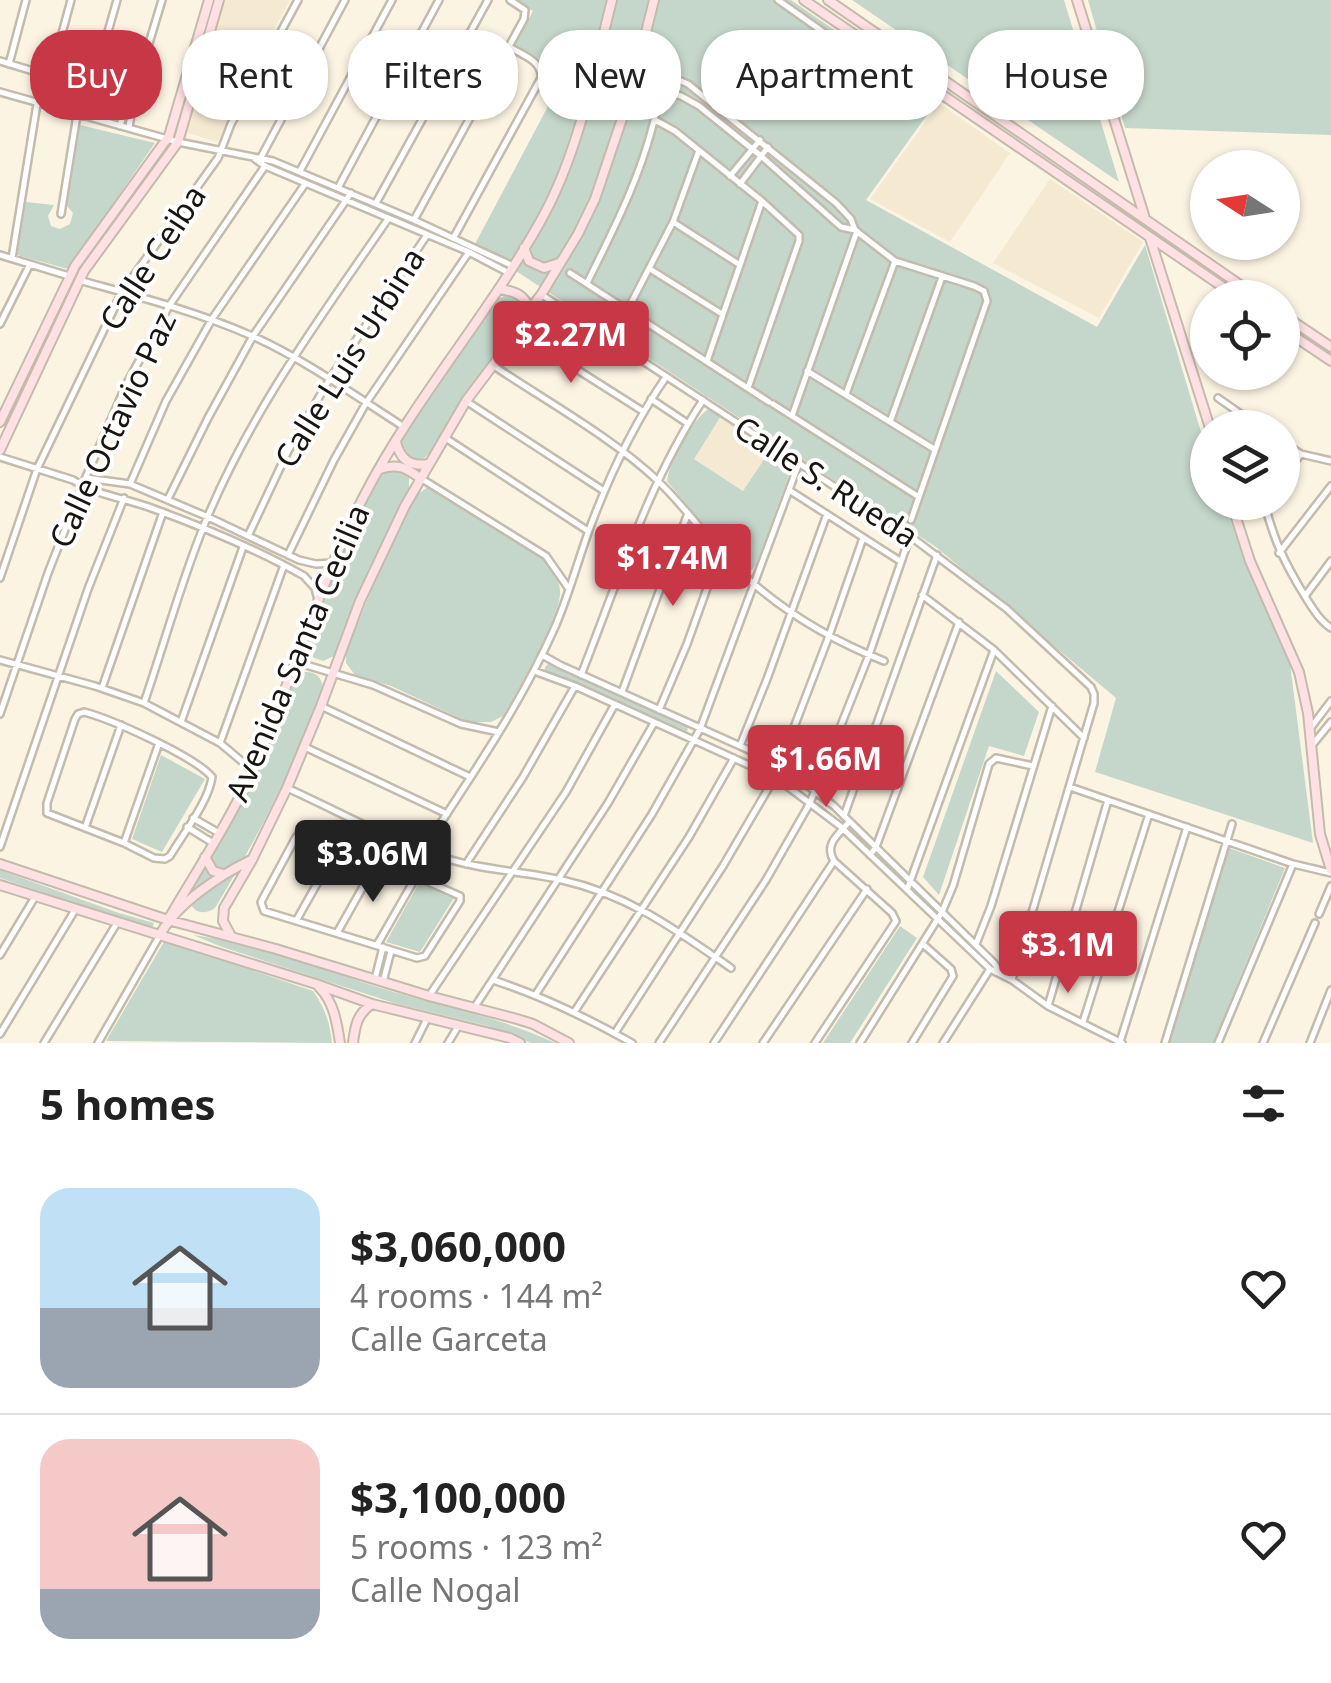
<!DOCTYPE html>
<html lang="en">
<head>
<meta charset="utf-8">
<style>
	:root { --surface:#fff; --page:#f2f2f2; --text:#222; --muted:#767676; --line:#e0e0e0; --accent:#c73746 }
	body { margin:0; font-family:"Noto Sans",sans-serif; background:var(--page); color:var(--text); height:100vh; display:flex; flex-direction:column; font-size:38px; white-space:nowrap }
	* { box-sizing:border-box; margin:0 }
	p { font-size:32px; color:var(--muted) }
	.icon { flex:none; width:55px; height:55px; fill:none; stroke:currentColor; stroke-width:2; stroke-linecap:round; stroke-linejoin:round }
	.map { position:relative; height:1043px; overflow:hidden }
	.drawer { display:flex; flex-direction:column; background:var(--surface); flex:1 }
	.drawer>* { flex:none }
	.top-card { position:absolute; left:30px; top:30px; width:1272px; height:90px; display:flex; gap:20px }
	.needle { width:65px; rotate:282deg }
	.fabs { position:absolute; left:1190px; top:150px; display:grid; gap:20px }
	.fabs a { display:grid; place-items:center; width:110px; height:110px; border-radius:50%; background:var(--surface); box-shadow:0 2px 8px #0004; font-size:50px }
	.price { position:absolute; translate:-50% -85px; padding:0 22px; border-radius:10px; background:var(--accent); color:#fff; font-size:32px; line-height:65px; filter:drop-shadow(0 2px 5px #0008) }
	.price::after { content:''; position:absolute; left:50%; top:60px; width:30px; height:22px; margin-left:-15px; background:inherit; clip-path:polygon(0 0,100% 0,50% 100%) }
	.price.selected { background:#222; color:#fff }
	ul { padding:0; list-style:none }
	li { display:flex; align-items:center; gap:30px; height:250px; padding:0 40px }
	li+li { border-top:2px solid var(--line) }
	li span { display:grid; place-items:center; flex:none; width:280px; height:200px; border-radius:30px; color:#555 }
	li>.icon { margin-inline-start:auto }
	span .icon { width:120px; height:120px; fill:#fffc; stroke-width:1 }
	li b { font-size:42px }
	h2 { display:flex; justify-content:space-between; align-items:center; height:120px; padding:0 40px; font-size:42px }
	.pill { padding:0 35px; border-radius:40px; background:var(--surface); box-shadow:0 2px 8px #0004; font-size:35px; line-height:90px }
	.pill.selected { background:var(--accent); color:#fff }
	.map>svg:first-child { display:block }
	.built { fill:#f5e9d2 }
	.green { fill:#c5d7cb }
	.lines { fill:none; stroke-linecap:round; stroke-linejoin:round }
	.street-casing { stroke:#c3bbac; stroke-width:10 }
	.secondary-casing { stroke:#c3bbac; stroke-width:12 }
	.street { stroke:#fff; stroke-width:5 }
	.secondary { stroke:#ffe1e3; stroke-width:8 }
	.labels { text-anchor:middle; stroke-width:8; stroke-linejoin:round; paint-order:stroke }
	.street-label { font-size:32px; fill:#181510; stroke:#fff }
</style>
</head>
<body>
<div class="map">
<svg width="1331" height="1043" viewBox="0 0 1331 1043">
	<rect width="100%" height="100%" fill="#fcf4e3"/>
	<path class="built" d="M 225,0 L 290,0 L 238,95 L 218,142 L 185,132 Z
		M 939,103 L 1010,153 L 950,242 L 870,199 Z
		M 1050,179 L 1143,242 L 1099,318 L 993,263 Z
		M 721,416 L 771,449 L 744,491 L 693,459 Z"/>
	<path class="green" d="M 513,0 L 791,0 L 937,101 L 866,200 L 1097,327 L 1145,245 L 1207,452 L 1208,502 L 1223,503 L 1290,664 L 1313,843 L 1095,772 L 1116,698 L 936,547 L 475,244 L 565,74 L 515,45 L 533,11 Z
		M 852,0 L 1064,0 L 1119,182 Z
		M 1088,0 L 1331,0 L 1331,135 L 1125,128 Z
		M 80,125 L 155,143 L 68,269 L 17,255 L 26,202 L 54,205 L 48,216 L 51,226 L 60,229 L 70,224 L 73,213 L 67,206 Z
		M 504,296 C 517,296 524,303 522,316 L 464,398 L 429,454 L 422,460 L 404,456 L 400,448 L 401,440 L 426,400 L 498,299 Z
		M 708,409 L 721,416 L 694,459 L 743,491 L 771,449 L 793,464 L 756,565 L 752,570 L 743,568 L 720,545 L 667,481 C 670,460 691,422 708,409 Z
		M 390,467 L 409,474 L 409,489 L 364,582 L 334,656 L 323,661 L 312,657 L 307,652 C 305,627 369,481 390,467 Z
		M 428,487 L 434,487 L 544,560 C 553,569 561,581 560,595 C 557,623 518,690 503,716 L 491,722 L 468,722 L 391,686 L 355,675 L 346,663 L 346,653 L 376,578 L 416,495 Z
		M 549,663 L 687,727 L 688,730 L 686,731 L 550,673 L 545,671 L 545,667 Z
		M 996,671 L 1039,712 L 1024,756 L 989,746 L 939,895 L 923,877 Z
		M 304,672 C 315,671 321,676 323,687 C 295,765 258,837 215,908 C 199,919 186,907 191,890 C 232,821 266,758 294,681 L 297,675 Z
		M 161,755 L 205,779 L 162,852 L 132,839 Z
		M 1226,847 L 1285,868 L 1213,1043 L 1167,1043 Z
		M 0,870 L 116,912 L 154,923 L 152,929 L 0,878 Z
		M 419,883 L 454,898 L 420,952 L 386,942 Z
		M 900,926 L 917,938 L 850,1043 L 823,1043 Z
		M 193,935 C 262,944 327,972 394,992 C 448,1008 503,1018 555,1043 L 531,1043 L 488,1026 L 397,1004 L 222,947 Z
		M 165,940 L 313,991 C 325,1008 330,1023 332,1043 L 106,1041 Z"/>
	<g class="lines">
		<g class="street-casing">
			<path id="street" d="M 778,0 L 857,56 L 867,55 L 871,47
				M 599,54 L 638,63 L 688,84 L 836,203 L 851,219 L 855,230
				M 0,61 L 135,102
				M 9,64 L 26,0
				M 596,64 L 633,83 L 681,96 L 699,106 L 761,156 L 841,227 L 855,230 L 895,261 L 974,286 L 984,291 L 987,301 L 911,520
				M 51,74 L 71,0
				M 92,88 L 117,0
				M 0,92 L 178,142 L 273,161 L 414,220 L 513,266
				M 655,120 L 675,131 L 762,201 L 799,235 L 799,241 L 748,388
				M 120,126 L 127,100
				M 129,127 L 135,90 L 162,0
				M 255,159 L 265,166 L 469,252 L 509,273
				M 260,159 L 345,0
				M 300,171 L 392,0
				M 730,176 L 760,140
				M 740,184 L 768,147
				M 338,188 L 439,0
				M 376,203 L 488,0
				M 61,214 L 77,115
				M 414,220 L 524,19 L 525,10 L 510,0
				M 673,222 L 740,265
				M 454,237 L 541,78 C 543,61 521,54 509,47
				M 0,255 L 69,276
				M 12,258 L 37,104
				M 650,269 L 722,314
				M 570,273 L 769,402
				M 79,280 C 136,296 195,311 250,335 C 304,359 354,395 404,427
				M 587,283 C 616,225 646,166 658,102
				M 542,295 L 910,536 L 1007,609 L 1091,687 L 1094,694 L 1094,703 L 1012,980
				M 628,309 L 673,222 L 698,153
				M 0,324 L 30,264
				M 518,332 L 644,412
				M 707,361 L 762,201
				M 494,366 C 546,401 613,438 658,481 C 680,502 699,527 719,550 C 765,601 821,636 884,661
				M 807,371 L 934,449
				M 846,394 L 895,261
				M 1218,398 L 1261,428
				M 651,399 L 687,423
				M 466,401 L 604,491
				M 773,404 L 919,497
				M 792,416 L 857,231
				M 890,422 L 942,277
				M 444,437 L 588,531
				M 1282,442 L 1301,454 L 1331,461
				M 0,457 L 73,480 C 96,495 128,499 154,509 C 203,527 258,550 304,576 L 315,588 L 317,596
				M 86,478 L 130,484 L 208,517 L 299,560 L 316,564 L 332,563
				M 1282,478 L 1301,454
				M 422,479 L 546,556 L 569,589
				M 130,484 L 166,401 L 212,319 L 305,184
				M 789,490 L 900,561
				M 168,499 L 208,418 L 253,336 L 351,193
				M 1264,502 C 1275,543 1284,562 1306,598 C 1313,609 1320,621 1331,628
				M 248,536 L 288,451 L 329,380 L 427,235
				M 1279,553 L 1331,486
				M 288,555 L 334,460 L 366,403 L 469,252
				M 0,578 L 37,469 L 122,292 L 218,158 L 231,124 L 298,0
				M 922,595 L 994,650 L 1084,738
				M 1305,596 L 1331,561
				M 542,655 L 560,665 L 780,764 L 834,806 L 994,963 L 1001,973
				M 0,660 L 95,686 L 144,703 L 220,743 L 251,769
				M 296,662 L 373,685 L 461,724 L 499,732
				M 534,671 L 575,686 L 775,777 L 840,826 L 990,969 L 1012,980 L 1048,1006 L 1122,1043
				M 581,675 C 618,582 647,485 703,400
				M 102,688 L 163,512
				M 622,692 L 688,513
				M 144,703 C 164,645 180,585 203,528 C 248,415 320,318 388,219
				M 321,706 L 470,777
				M 659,710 L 687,644 L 720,552
				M 84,712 C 111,719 194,756 212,777 C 209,801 183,834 170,856 L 165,859 L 154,858 L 124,843 L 47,813 L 47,803 L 75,719 L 78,714 Z
				M 0,714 L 48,573 L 82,486 L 127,383 L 169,306 L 265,166
				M 181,722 L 243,547
				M 1309,730 L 1331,701
				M 220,743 L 284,565
				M 1313,744 L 1331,722
				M 740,746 L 767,679 L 827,514
				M 305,747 L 447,814
				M 780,764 L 829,636 L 863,538
				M 1070,787 L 1293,864 L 1331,873
				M 287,788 C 338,811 388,839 441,857 C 481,870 522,871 562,880 C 629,895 676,930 731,968
				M 844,816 L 937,555
				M 193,818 L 219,833
				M 187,827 L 213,843
				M 85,828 L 121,725
				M 303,830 L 309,830 L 340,843 L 460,896 L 460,901 L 425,956 L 417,958 L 264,911 L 261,902 L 296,837 Z
				M 124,843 L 159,743
				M 0,847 L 88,589 L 124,498
				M 423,850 C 470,778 520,706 555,627 C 568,597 577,564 588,533 C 608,478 633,425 666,377
				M 870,855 L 876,847 L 959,622
				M 466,864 L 523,777 L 575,686
				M 907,890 L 994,650
				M 1319,914 L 1331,886
				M 296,921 L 340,843
				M 337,933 L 378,860
				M 976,944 L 991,906 L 1052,706
				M 377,945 L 416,877
				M 0,955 L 35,897
				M 375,979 L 383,947
				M 493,980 C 542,996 586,1017 632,1043
				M 383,982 L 391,951
				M 536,994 L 652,814 L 700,729 L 799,463
				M 429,996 L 566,792 L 615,704
				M 1048,1006 L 1108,800
				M 474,1008 L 608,803 L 654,723
				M 575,1011 L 689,837 L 734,758
				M 1083,1022 L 1149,814
				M 615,1033 L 723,866 L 775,777
				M 0,1034 L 75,910
				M 1120,1042 L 1187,827
				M 44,1043 L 117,923
				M 98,1043 L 160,935
				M 415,1043 L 427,1019
				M 448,1043 L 459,1025
				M 659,1043 L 766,880 L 810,803 L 869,655 L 910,536
				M 714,1043 L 834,861
				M 763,1043 L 867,889
				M 815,1043 L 896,921 L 892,913 L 834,861 C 824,844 838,835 849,822
				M 860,1043 L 942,912 L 953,886 L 989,764 L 996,758 L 1033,766
				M 912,1043 L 953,976 L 951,969 L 924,945
				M 943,1043 L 990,969
				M 1165,1043 L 1232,824
				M 1218,1043 L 1293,864
				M 1263,1043 L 1315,923
				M 1310,1043 L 1331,990"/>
		</g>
		<g class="secondary-casing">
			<path id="secondary" d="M 804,0 L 1239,298
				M 828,0 L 1259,298
				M 1077,0 L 1144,215
				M 1150,238 L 1210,428
				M 524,248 L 529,261 L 544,268 L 559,263
				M 500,289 C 516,292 523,294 530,309
				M 1282,314 L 1331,347
				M 1282,328 L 1331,361
				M 0,422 L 75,266 L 169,136 L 209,0
				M 396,442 C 400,459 410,467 428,464
				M 0,450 L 84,271 L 178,142 L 219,0
				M 380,469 C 398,463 406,468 420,478
				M 1231,502 L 1250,561 L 1299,672 L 1308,713 L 1320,834 L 1331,870
				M 205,857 L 213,871 L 223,874
				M 0,864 L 168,920 L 276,949 L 429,996 L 517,1019 L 533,1024 L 569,1043
				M 0,885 L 316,984 L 372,1004 L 510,1038 L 520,1043
				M 168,920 C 197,870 230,821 253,769 C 293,679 319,583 364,496 C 414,399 487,317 540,222 C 578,155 593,75 612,0
				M 160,935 C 176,904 220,875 251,860
				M 231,936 L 223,921 L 224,908 L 252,860 L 287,788 L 321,706 L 360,601 L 405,506 L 466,401 L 518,332 L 530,309 L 541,295 L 578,234 L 595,199 L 632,89 L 654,0
				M 319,987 C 334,1002 337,1023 340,1043
				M 353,1043 C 355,1026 357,1014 372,1004"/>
		</g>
		<use href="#street" class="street"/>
		<use href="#secondary" class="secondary"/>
	</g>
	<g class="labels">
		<g class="street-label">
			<text transform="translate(153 258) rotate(-57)" y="11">Calle Ceiba</text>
			<text transform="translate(350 358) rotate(-58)" y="11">Calle Luis Urbina</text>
			<text transform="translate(113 430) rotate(-65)" y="11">Calle Octavio Paz</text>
			<text transform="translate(826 482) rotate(33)" y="11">Calle S. Rueda</text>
			<text transform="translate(298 653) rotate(-67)" y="11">Avenida Santa Cecilia</text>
		</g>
	</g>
</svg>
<div class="fabs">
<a><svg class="needle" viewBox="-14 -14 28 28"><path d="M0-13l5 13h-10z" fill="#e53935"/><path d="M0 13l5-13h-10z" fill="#767676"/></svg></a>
<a><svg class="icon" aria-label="locate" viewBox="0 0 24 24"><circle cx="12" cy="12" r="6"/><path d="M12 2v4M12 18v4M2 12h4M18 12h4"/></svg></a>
<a><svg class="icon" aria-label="layers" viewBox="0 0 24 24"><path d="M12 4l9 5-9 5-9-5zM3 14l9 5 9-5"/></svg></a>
</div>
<b class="price" style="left:571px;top:386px">$2.27M</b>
<b class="price" style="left:673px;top:609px">$1.74M</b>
<b class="price" style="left:826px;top:810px">$1.66M</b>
<b class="price selected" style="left:373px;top:905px">$3.06M</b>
<b class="price" style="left:1068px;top:996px">$3.1M</b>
<div class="top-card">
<a class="pill selected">Buy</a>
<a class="pill">Rent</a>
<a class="pill">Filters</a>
<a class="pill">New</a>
<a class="pill">Apartment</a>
<a class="pill">House</a>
</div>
</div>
<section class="drawer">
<h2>5 homes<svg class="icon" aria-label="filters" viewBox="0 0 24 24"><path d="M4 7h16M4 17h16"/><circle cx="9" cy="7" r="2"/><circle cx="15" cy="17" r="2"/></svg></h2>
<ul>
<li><span style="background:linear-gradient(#bfe0f5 60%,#9aa5b1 0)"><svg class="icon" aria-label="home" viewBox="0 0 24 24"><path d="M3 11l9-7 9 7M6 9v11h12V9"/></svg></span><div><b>$3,060,000</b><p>4 rooms · 144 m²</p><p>Calle Garceta</p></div><svg class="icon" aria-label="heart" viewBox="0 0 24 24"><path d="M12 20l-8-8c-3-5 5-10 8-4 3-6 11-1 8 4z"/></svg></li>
<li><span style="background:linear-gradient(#f6c9c9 75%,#9aa5b1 0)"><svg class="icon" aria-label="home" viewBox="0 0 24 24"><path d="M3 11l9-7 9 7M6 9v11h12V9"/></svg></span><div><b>$3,100,000</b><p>5 rooms · 123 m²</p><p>Calle Nogal</p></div><svg class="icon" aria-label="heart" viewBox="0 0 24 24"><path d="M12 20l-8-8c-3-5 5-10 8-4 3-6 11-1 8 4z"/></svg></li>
</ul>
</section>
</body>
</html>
